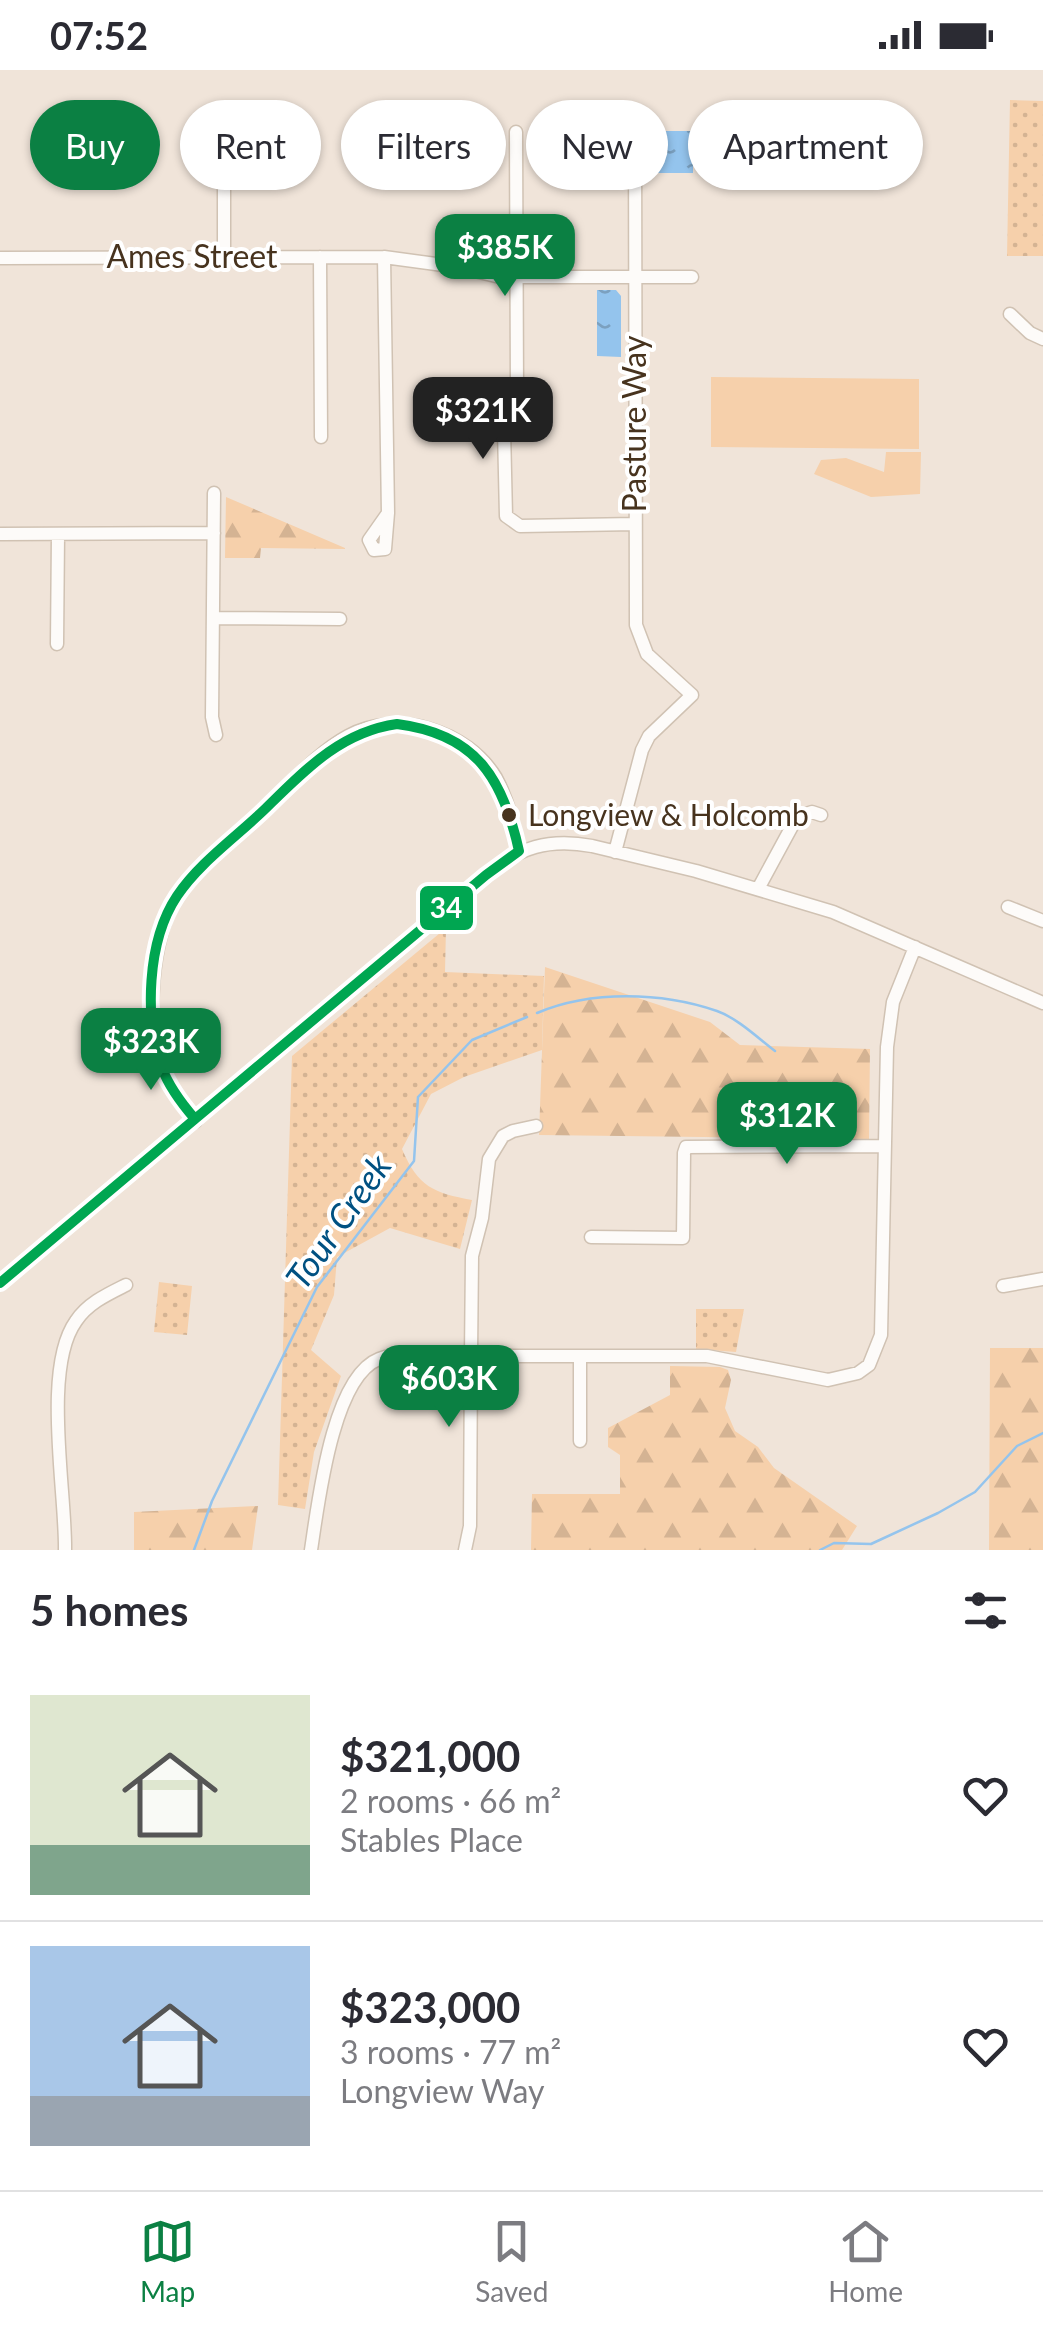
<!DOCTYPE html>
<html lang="en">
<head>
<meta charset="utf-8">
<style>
	:root { --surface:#fff; --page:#f7f7f7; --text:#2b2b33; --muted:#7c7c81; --line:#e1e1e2; --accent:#0b8043 }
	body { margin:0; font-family:Lato,sans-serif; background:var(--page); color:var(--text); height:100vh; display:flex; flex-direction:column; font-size:38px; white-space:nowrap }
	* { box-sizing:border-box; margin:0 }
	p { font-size:32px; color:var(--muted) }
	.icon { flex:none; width:55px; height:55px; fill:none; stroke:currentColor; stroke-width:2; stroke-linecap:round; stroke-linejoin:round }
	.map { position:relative; height:1480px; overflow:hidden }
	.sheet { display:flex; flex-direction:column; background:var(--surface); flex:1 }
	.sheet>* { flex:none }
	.hud { position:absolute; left:30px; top:30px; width:985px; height:90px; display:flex; gap:20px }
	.price { position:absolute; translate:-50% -85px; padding:0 22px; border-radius:20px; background:var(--accent); color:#fff; font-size:32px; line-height:65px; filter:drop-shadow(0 2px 5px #0008) }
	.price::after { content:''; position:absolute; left:50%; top:60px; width:30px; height:22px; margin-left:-15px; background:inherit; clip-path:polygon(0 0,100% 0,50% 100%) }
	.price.selected { background:#222; color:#fff }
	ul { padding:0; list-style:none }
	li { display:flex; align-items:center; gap:30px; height:250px; padding:0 30px }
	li+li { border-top:2px solid var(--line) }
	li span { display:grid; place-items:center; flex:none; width:280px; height:200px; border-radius:0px; color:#555 }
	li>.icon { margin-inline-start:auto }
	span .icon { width:120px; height:120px; fill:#fffc; stroke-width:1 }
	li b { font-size:42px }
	h2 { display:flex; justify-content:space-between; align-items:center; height:120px; padding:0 30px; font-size:42px }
	.tag { padding:0 35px; border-radius:45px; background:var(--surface); box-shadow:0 2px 8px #0004; font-size:35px; line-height:90px }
	.tag.selected { background:var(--accent); color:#fff }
	.status { display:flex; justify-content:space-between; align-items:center; height:70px; padding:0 50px; background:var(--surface); direction:ltr }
	.status svg { height:28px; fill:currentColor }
	.dock { display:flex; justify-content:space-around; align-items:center; height:140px; border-top:2px solid var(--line); background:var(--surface); font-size:28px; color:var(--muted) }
	.dock a { display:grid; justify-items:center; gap:5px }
	.dock .selected { color:var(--accent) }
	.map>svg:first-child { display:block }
	.grass { fill:url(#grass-dots) }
	.forest { fill:url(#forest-firs) }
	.park { fill:#f6d0ab }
	.water { fill:url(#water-ripples) }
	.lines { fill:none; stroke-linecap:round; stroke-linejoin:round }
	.stream { stroke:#94c4ed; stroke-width:2.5 }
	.minor-casing { stroke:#d0c2b3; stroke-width:15 }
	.minor { stroke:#fdfbf9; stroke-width:12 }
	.bus-1-casing { stroke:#fff; stroke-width:18 }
	.bus-1 { stroke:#00a651; stroke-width:10 }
	.bus-dot { fill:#47331e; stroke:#fff; stroke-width:4 }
	.labels { text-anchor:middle; stroke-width:8; stroke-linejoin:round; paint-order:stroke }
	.bus-label { font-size:30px; fill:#47331e; stroke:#fff; text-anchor:start }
	.street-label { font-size:32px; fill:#47331e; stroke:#fff }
	.water-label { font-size:35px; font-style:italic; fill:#005182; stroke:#fff }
	.line-badge { stroke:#fff; stroke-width:4 }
	.badge-label { font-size:28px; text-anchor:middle; font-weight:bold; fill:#fff }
</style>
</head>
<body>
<div class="status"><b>07:52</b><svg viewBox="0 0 49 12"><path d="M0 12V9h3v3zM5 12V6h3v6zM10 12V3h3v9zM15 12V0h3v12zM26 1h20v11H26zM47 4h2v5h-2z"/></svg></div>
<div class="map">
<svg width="1043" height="1480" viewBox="0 0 1043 1480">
	<defs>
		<pattern id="grass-dots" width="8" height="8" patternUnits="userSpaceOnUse" patternTransform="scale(2.5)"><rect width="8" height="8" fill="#f6d0ab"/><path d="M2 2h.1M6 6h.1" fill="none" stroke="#d4b393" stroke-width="1.8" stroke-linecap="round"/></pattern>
		<pattern id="forest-firs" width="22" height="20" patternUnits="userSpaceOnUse" patternTransform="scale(2.5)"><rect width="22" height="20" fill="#f6d0ab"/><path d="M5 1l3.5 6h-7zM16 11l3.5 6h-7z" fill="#d4b393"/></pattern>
		<pattern id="water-ripples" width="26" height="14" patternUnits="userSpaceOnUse" patternTransform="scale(2.5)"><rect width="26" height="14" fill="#94c4ed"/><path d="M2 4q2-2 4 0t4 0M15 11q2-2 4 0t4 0" fill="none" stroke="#7ba0bf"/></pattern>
	</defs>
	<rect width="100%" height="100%" fill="#f0e4d9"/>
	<path class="grass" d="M 1010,30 L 1043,31 L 1043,186 L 1007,186 Z
		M 446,858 L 445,902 L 544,906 L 542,980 L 464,1007 L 431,1024 L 402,1079 C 418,1117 434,1123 472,1130 L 460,1179 L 390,1158 L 337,1187 L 334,1225 L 311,1280 L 341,1306 L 314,1382 L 305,1439 L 278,1435 L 292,986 Z
		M 159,1212 L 192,1216 L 187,1265 L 154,1262 Z
		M 696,1239 L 744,1239 L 736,1282 L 696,1279 Z"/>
	<path class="forest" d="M 226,427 L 345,478 L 345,479 L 261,478 L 260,488 L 225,488 Z
		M 545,897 L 710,952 L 740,975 L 870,979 L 869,1069 L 539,1065 Z
		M 990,1278 L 1043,1278 L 1043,1480 L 989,1480 Z
		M 670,1296 L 720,1297 L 728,1300 L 731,1310 L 725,1338 L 735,1361 L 758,1377 L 774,1398 L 857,1456 L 842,1480 L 531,1480 L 532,1424 L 620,1424 L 620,1385 L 608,1377 L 608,1358 L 670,1325 Z
		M 258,1436 L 252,1480 L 134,1480 L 134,1442 Z"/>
	<path class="park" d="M 711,307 L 919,309 L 919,379 L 711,377 Z
		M 886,382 L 921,382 L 920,424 L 871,427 L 814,404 L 821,390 L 846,388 L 884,402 Z"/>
	<path class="water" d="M 645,61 L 693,61 L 693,103 L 645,103 Z
		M 597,220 L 616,220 L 621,226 L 621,287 L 597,286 Z"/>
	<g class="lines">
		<path class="stream" d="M 537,943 C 591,920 662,922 717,941 C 737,948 758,968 775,981
			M 194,1480 L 212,1431 L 317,1217 L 414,1091 L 418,1027 L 472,970 L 527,947
			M 820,1480 L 834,1473 L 871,1474 L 938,1443 L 975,1422 L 1017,1376 L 1043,1363"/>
		<g class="minor-casing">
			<path id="minor" d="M 516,62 L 517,322 L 504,360 L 506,446 L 520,456 L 635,454
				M 224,187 L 224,91
				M 320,187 L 321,367
				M 384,187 L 388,443 L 385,479 L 374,480 L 369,470 L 388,443
				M 0,188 L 384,187 L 458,197 L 500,207 L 692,207
				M 1010,244 L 1030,263 L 1043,269
				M 214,423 L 212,647 L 216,665
				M 0,464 L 214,463
				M 213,548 L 340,549
				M 57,574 L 58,464
				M 615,782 L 642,680 L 649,666 L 692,625 L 647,584 L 636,555 L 635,61
				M 758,819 L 797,747 L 812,742 L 821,745
				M 1008,837 L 1043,851
				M 196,1051 C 183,1036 169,1018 162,1000 C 145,957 151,867 176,828 C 198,793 238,765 267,736 C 292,713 317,683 348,666 C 397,639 467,660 496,708 C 508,730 514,756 519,781
				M 536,1056 L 513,1061 L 503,1066 L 489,1089 L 482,1148 L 472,1186 L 471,1286 L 707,1286 L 828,1310 L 858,1303 L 869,1295 L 881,1265 L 887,977 L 893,932 L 915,877
				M 591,1167 L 683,1168 L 684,1083 L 686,1077 L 883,1076
				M 0,1213 L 486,805 C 519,777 549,768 592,776 L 696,801 L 833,842 L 1043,933
				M 1003,1216 L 1043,1209
				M 580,1371 L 580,1287
				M 65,1480 C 66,1422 42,1298 76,1251 C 88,1233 108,1224 126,1215
				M 311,1480 C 318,1435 332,1307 379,1289 C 405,1279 443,1285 471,1286 L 470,1456 L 465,1480"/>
		</g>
		<use href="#minor" class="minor"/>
		<g class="bus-1-casing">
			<path id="bus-1" d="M 397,654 C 476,664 503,708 519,781 L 486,805 L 195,1049 C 182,1034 169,1017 162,998 C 144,948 147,871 177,826 C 199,793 236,767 264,740 C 304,701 340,662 397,654 Z
				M 0,1213 L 195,1049"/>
		</g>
		<use href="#bus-1" class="bus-1"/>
	</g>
	<circle class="bus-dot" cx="509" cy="745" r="9"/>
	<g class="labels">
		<g class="bus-label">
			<text x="528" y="756">Longview &amp; Holcomb</text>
		</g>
		<g class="street-label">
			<text x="192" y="198">Ames Street</text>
			<text transform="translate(635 354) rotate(-90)" y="11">Pasture Way</text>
		</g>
		<g class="water-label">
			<text transform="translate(339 1152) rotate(-55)" y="12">Tour Creek</text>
		</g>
	</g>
	<rect class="line-badge" x="418" y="814" width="57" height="48" rx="10" fill="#00a651"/>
	<g class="badge-label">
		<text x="446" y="848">34</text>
	</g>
</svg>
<b class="price" style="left:505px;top:229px">$385K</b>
<b class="price selected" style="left:483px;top:392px">$321K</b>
<b class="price" style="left:151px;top:1023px">$323K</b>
<b class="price" style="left:787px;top:1097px">$312K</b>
<b class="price" style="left:449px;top:1360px">$603K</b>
<div class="hud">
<a class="tag selected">Buy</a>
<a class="tag">Rent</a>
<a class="tag">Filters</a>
<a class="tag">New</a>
<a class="tag">Apartment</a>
</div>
</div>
<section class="sheet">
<h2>5 homes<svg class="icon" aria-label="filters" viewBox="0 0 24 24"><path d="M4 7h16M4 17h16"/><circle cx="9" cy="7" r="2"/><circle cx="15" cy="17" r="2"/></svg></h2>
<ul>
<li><span style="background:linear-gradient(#dfe7d0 75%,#7fa58c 0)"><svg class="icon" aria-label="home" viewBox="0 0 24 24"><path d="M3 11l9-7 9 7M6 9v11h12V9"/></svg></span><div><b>$321,000</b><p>2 rooms · 66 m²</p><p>Stables Place</p></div><svg class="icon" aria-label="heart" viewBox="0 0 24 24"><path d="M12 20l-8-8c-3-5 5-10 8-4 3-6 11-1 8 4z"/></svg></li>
<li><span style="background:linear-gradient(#a9c7e8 75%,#9aa5b1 0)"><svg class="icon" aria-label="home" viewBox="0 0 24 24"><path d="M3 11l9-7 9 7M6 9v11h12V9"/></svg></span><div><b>$323,000</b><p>3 rooms · 77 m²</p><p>Longview Way</p></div><svg class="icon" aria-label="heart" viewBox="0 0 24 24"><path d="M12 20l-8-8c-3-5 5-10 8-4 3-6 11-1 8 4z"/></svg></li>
</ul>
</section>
<nav class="dock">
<a class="selected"><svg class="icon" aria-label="map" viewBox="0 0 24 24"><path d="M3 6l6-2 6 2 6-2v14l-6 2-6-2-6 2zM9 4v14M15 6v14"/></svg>Map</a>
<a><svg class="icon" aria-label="saved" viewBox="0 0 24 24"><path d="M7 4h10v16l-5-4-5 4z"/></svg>Saved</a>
<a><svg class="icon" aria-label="home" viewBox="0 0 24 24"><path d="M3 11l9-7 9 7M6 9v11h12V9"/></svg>Home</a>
</nav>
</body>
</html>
